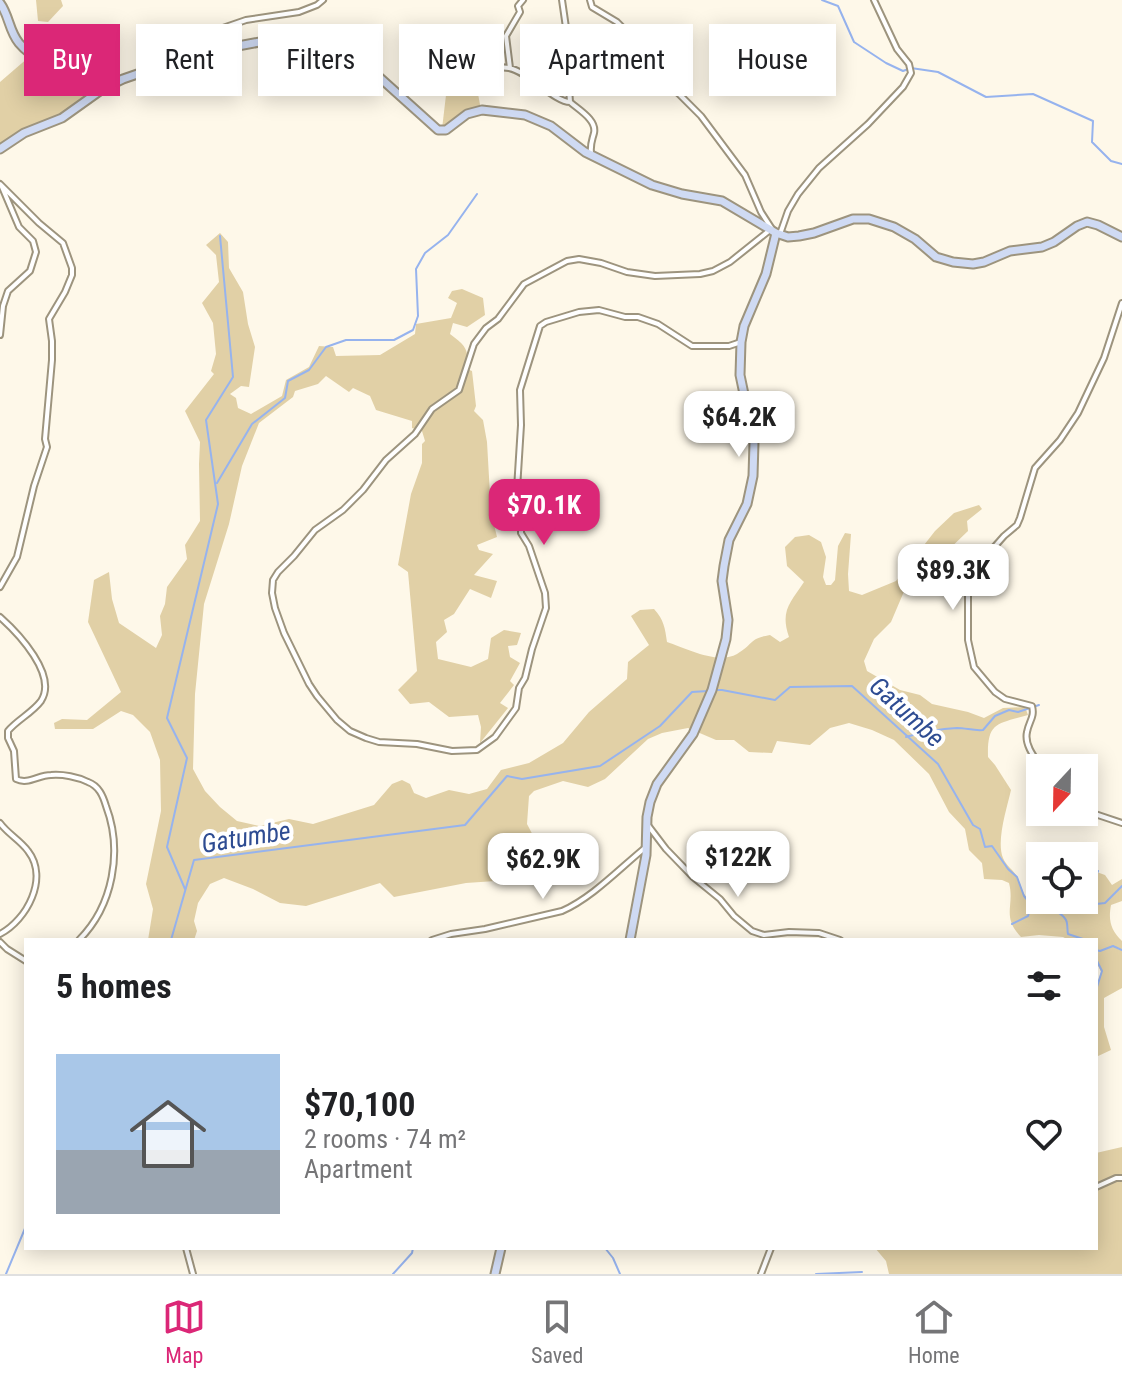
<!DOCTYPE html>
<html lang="en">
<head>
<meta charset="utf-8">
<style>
	:root { --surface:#fff; --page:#f6f6f6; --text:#202124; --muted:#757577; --line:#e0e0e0; --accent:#db2777 }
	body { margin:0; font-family:"Roboto Condensed",sans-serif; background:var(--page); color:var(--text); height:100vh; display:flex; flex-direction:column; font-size:30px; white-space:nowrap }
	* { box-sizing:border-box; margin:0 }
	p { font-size:26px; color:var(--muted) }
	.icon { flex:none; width:44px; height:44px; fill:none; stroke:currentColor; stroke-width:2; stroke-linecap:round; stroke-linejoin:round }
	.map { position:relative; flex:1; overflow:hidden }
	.drawer { position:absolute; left:24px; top:938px; width:1074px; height:312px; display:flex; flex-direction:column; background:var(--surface); border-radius:0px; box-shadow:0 4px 20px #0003 }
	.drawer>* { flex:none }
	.top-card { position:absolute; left:24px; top:24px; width:1074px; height:72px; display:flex; gap:16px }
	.needle { width:52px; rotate:202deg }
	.buttons { position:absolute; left:1026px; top:754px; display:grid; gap:16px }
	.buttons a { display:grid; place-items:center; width:72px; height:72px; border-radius:0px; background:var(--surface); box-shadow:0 4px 20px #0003; font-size:40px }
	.price { position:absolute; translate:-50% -68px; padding:0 18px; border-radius:16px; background:#fff; color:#222; font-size:26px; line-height:52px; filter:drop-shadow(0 2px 4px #0008) }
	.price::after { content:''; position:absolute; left:50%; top:48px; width:24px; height:18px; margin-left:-12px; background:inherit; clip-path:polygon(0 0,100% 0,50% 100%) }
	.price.current { background:var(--accent); color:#fff }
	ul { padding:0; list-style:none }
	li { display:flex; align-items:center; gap:24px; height:200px; padding:0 32px }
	li span { display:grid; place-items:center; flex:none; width:224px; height:160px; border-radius:0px; color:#555 }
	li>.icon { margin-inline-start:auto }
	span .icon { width:96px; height:96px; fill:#fffc; stroke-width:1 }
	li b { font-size:34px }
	h2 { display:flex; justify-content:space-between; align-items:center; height:96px; padding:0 32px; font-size:34px }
	.pill { padding:0 28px; border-radius:0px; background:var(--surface); box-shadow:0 4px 20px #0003; font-size:28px; line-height:72px }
	.pill.current { background:var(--accent); color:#fff }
	.tabs { display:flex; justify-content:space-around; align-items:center; height:112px; border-top:2px solid var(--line); background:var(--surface); font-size:22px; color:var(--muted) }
	.tabs a { display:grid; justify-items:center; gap:4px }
	.tabs .current { color:var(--accent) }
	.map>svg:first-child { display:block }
	.green { fill:#e1d0a6 }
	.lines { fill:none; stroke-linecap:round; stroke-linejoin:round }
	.stream { stroke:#96b3ee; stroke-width:2 }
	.street-casing { stroke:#9d947e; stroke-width:8 }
	.secondary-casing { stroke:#9d947e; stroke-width:11 }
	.street { stroke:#fff; stroke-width:4 }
	.secondary { stroke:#cfdaf3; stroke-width:7 }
	.labels { text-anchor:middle; stroke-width:8; stroke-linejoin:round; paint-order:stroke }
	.water-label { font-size:26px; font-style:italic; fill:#2e4c92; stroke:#fff }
</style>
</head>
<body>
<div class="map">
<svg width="1122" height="1274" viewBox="0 0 1122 1274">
	<rect width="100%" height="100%" fill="#fef8e9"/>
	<path class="green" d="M 36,0 L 61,0 L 63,6 L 48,22 L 38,21 Z
		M 29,57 L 42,66 L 85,83 L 90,95 L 62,116 L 0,147 L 0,82 Z
		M 474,72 L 481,110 L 442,129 L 446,95 L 454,83 Z
		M 220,233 L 228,242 L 229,268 L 243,292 L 248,324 L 255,347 L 249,387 L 241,386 L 230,394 L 236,398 L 238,408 L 251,414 L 282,396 L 286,380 L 309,367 L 319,346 L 333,347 L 336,356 L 380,355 L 415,334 L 416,324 L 451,318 L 457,303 L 448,298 L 452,291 L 462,289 L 483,298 L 485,315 L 467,327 L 453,323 L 450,334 C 466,346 469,349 467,369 L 472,371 L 476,406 L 474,411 L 483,420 L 487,442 L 491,512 L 497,537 L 477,545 L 479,550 L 493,554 L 474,575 L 497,581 L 491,598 L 470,589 L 454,614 L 444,620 L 447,632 L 436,642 L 438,659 L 471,667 L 488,659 L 491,638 L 504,630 L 521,633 L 517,645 L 508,646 L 510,657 L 520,663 L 510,681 L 514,685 L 500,703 L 508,708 L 480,743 L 481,727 L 478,715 L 449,717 L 429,702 L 410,704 L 398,690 L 417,671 L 408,572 L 398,565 L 411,494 L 422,463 L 422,444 L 425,441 L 422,431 L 412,428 L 412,421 L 376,410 L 370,396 L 353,388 L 349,392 L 326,376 L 318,384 L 295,391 L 293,397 L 259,423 L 242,466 L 229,524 L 204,604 L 195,694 L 193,769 L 205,791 L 220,807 L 237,821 L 259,826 L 289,819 L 313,824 L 374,805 L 392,784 L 402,780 L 410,784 L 414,793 L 426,798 L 449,790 L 469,794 L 487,789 L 501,770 L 529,763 L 563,743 L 589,712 L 627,679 L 628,662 L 649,645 L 631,616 L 640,610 L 654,609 C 664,620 665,628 667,642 C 686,648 717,665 737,654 C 754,644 748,639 770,635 L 780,642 L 789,637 C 780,611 790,603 804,582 L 787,566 L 785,547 L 795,537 L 809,535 L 821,542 L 826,557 L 823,577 L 826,585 L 831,585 L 835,580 L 838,546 L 845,533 L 851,534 L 848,574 L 849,591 L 862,595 L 896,581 L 935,531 L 954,513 L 979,505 L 982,509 L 967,521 L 968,531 L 943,555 L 923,560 L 911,575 L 891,622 L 874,639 L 864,661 L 867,671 L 900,690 L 920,695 L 932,704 L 968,712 L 984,718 L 1003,708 L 1025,707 L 1028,715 C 997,724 987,722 988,757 L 995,765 L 1011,790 C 1007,808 996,841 1003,858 C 1006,866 1014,870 1017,877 C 1021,884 1022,895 1029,899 C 1040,906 1070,900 1084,900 L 1084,883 L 1091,870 L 1105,875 L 1112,885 L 1122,879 L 1122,901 L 1111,905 C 1108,921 1111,930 1122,941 L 1122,988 L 1104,998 L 1104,1027 L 1111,1050 L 1096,1057 L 1096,988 L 1101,972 L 1096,961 L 1096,940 L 1069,940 L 1063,937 L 1039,935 L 1021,937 C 1001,916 1015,906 1009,883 L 1002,880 L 984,879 L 982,863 L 969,850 L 965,829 L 949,812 L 929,774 L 894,740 L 872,730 L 849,723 L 830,728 L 810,745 L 777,741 L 772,753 L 749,752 L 734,740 L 716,740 L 688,728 L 662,733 L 648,739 L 605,779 L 588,787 L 563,781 L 534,791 L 529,796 L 527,824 L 537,843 L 552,863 L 549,873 L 540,878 L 466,883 L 394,897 L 380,883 L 306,906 L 280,903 L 253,889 L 224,878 L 210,884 L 198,903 L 194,921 L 197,931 L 194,940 L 148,940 L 153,909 L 146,884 L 161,811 L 160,760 L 150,732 L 133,715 L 121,711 L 93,729 L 55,729 L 54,723 L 62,719 L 87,720 L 121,692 L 88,622 L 94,580 L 109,572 L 112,599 L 119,623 L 156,648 L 162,635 L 160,616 L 165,604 L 167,587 L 187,559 L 185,545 L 200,521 L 199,464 L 200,442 L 185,411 L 214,374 L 211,371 L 216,354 L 213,323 L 202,303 L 219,282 L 216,255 L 206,245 Z
		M 1122,1147 L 1122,1274 L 889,1274 L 886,1261 L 875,1248 L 1096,1248 L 1096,1153 Z"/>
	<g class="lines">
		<path class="stream" d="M 822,0 L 838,6 L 854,42 L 886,63 L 903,71 L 911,68 L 938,72 L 986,97 L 1033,94 L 1093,121 L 1092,142 L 1111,161 L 1122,164
			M 217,483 L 252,424 L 285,398 L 288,381 L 309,370 L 326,347 L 346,340 L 394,340 L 413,330 L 418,316 L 416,269 L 425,253 L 448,235 L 477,194
			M 714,690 L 722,690 L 775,700 L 790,687 L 852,686 L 938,764 L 973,825 L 980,829 L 985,847 L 992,846 L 1008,869 L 1017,877 L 1024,896 L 1029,902 L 1039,903 L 1047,909 L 1050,906 L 1061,908 L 1105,903 L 1122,886
			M 906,737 C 923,732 939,729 957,728 C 966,728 974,731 983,730 L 995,716 L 1009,710 L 1018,712 L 1039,705
			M 185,889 L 167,847 L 187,758 L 167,718 L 218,504 L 206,420 L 233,377 L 220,236
			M 1084,895 L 1088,893 L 1098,871
			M 1066,906 L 1074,900
			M 1052,907 C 1056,912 1063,914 1066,920 C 1068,924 1067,930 1068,934 L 1086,940
			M 1012,924 L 1028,916 L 1032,903
			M 171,940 L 194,860 L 465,825 L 507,776 L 522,779 L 600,766 L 660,726 L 692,692 L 708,691
			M 1096,950 L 1100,951 L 1113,946 L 1122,950
			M 1096,959 L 1102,971 L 1096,990
			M 605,1248 L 613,1258 L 620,1274
			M 6,1274 L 26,1226
			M 393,1274 L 412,1253 L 413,1248
			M 816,1274 L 862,1272"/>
		<g class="street-casing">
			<path id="street" d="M 562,0 L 570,55 L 568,74 L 570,102 C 579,110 597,120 594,133 C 592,141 590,144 591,153
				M 590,0 L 592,7 L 617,22 L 625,30 L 654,74 L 678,93 L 701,116 L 745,175 L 761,212 L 772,229
				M 197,53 L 217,30 L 246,20 L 299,12 L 317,5 L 323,0
				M 510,68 L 506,36 L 520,12 L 518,6 L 523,0
				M 451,72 C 469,70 491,65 509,68 C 529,72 554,102 570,102
				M 0,184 L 39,223 L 63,243 L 72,268 L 72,275 L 65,292 L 49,319 L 52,341 L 52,360 L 45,439 L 47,447 L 34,486 L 17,557 L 0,587
				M 780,234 L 788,211 L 798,194 L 819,168 L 868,124 L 903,87 L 911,73 L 909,64 L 897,49 L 874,0
				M 0,335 L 3,306 L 8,291 L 30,271 L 36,252 L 33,241 L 19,227 L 2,187
				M 741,342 L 729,346 L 692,346 L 658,324 L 638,317 L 625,317 L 599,310 L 579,312 L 546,322 L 540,326 L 520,390 L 521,425 L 516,505 L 521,523 L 521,533 L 529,546 L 545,593 L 546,608 L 532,649 L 525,678 L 519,688 L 516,708 L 495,737 L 477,750 L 452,751 L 417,744 L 379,742 L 366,738 L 350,731 L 337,720 L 317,696 L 309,684 L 284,633 L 275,608 L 272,593 L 273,580 L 278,572 L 294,556 L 315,530 L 343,510 L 363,490 L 386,460 L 415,434 L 432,409 L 459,390 L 474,344 L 486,328 L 498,319 L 524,284 L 567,261 L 579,259 L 601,263 L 627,272 L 655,276 L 700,274 L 713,271 L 730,262 L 770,230
				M 0,617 C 18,633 58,675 41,701 C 32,713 17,720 8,731 L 8,738 L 14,751 L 16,779 C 28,785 38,775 51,775 C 63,774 78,777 88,782 C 99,786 103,796 106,806 C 123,851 113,906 79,940
				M 1042,768 C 1035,758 1024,745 1027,732 C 1029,721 1035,717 1032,706 L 1005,699 L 995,692 L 974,667 L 968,640 L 968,591 L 972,580 L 981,562 L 1004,536 L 1017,525 L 1020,518 L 1035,468 L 1060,440 L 1078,413 L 1104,358 L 1122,303
				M 1084,808 L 1095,814 L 1122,823
				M 0,823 C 8,834 20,840 28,851 C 49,878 27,920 0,934
				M 647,824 L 666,849 L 693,877 L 720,899 L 734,916 L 752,931 L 764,935 L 789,932 L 819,933 L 840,940
				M 432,940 L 451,934 L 485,929 L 562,911 C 592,898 620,868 646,847
				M 0,942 L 7,949 L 26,961
				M 1096,1187 L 1116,1178 L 1122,1178
				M 186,1248 L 193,1274
				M 761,1274 L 771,1248"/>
		</g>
		<g class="secondary-casing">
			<path id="secondary" d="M 0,3 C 9,15 9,31 19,43 C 38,66 78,74 104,88
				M 0,149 L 24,133 L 62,118 L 104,88 L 123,79 L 195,54 L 265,41 L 306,45 L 344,57 L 378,76 L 438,130 L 446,130 L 467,114 L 482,110 L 525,115 L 551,126 L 585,152 L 652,185 L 682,194 L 722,201 L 776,233 L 788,237 L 799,236 L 814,233 L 853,219 L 869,219 L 894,227 L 915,239 L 936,257 L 953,262 L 973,264 L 984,262 L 1010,251 L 1042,247 L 1054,242 L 1077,226 L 1087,222 L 1098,225 L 1122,237
				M 630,940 L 646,855 L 647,817 L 650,802 L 657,784 L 693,734 L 712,690 L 726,639 L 728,620 L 722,581 L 724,566 L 729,540 L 747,504 L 753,476 L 754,442 L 740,375 L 741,342 L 744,326 L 766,274 L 776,233
				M 495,1274 L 501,1248"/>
		</g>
		<use href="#street" class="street"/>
		<use href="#secondary" class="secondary"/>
	</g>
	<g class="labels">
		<g class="water-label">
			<text transform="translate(907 712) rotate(42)" y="9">Gatumbe</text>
			<text transform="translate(246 837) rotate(-9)" y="9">Gatumbe</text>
		</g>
	</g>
</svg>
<div class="buttons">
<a><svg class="needle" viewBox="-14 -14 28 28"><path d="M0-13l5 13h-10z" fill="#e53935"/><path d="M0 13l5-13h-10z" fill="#757577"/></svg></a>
<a><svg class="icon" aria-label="locate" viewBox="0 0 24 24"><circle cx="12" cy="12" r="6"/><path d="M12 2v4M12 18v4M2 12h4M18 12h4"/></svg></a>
</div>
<b class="price" style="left:739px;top:459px">$64.2K</b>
<b class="price current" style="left:544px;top:547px">$70.1K</b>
<b class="price" style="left:953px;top:612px">$89.3K</b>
<b class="price" style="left:738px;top:899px">$122K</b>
<b class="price" style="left:543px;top:901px">$62.9K</b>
<div class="top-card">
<a class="pill current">Buy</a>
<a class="pill">Rent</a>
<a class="pill">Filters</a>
<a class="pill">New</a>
<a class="pill">Apartment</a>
<a class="pill">House</a>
</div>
<section class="drawer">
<h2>5 homes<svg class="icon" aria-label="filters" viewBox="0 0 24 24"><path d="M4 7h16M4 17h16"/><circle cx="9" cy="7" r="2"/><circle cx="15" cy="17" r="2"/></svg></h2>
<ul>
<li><span style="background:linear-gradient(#a9c7e8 60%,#9aa5b1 0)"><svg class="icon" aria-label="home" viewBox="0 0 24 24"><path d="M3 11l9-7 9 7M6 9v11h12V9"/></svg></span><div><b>$70,100</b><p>2 rooms · 74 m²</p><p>Apartment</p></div><svg class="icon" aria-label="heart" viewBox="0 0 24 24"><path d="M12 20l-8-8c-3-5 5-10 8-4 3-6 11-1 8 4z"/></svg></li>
</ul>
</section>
</div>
<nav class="tabs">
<a class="current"><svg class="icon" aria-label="map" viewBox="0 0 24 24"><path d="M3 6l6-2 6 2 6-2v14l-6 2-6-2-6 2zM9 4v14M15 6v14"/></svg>Map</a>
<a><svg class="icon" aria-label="saved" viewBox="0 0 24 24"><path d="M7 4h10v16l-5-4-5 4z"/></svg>Saved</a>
<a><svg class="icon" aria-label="home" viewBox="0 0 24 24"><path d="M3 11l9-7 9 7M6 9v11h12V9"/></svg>Home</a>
</nav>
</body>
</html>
